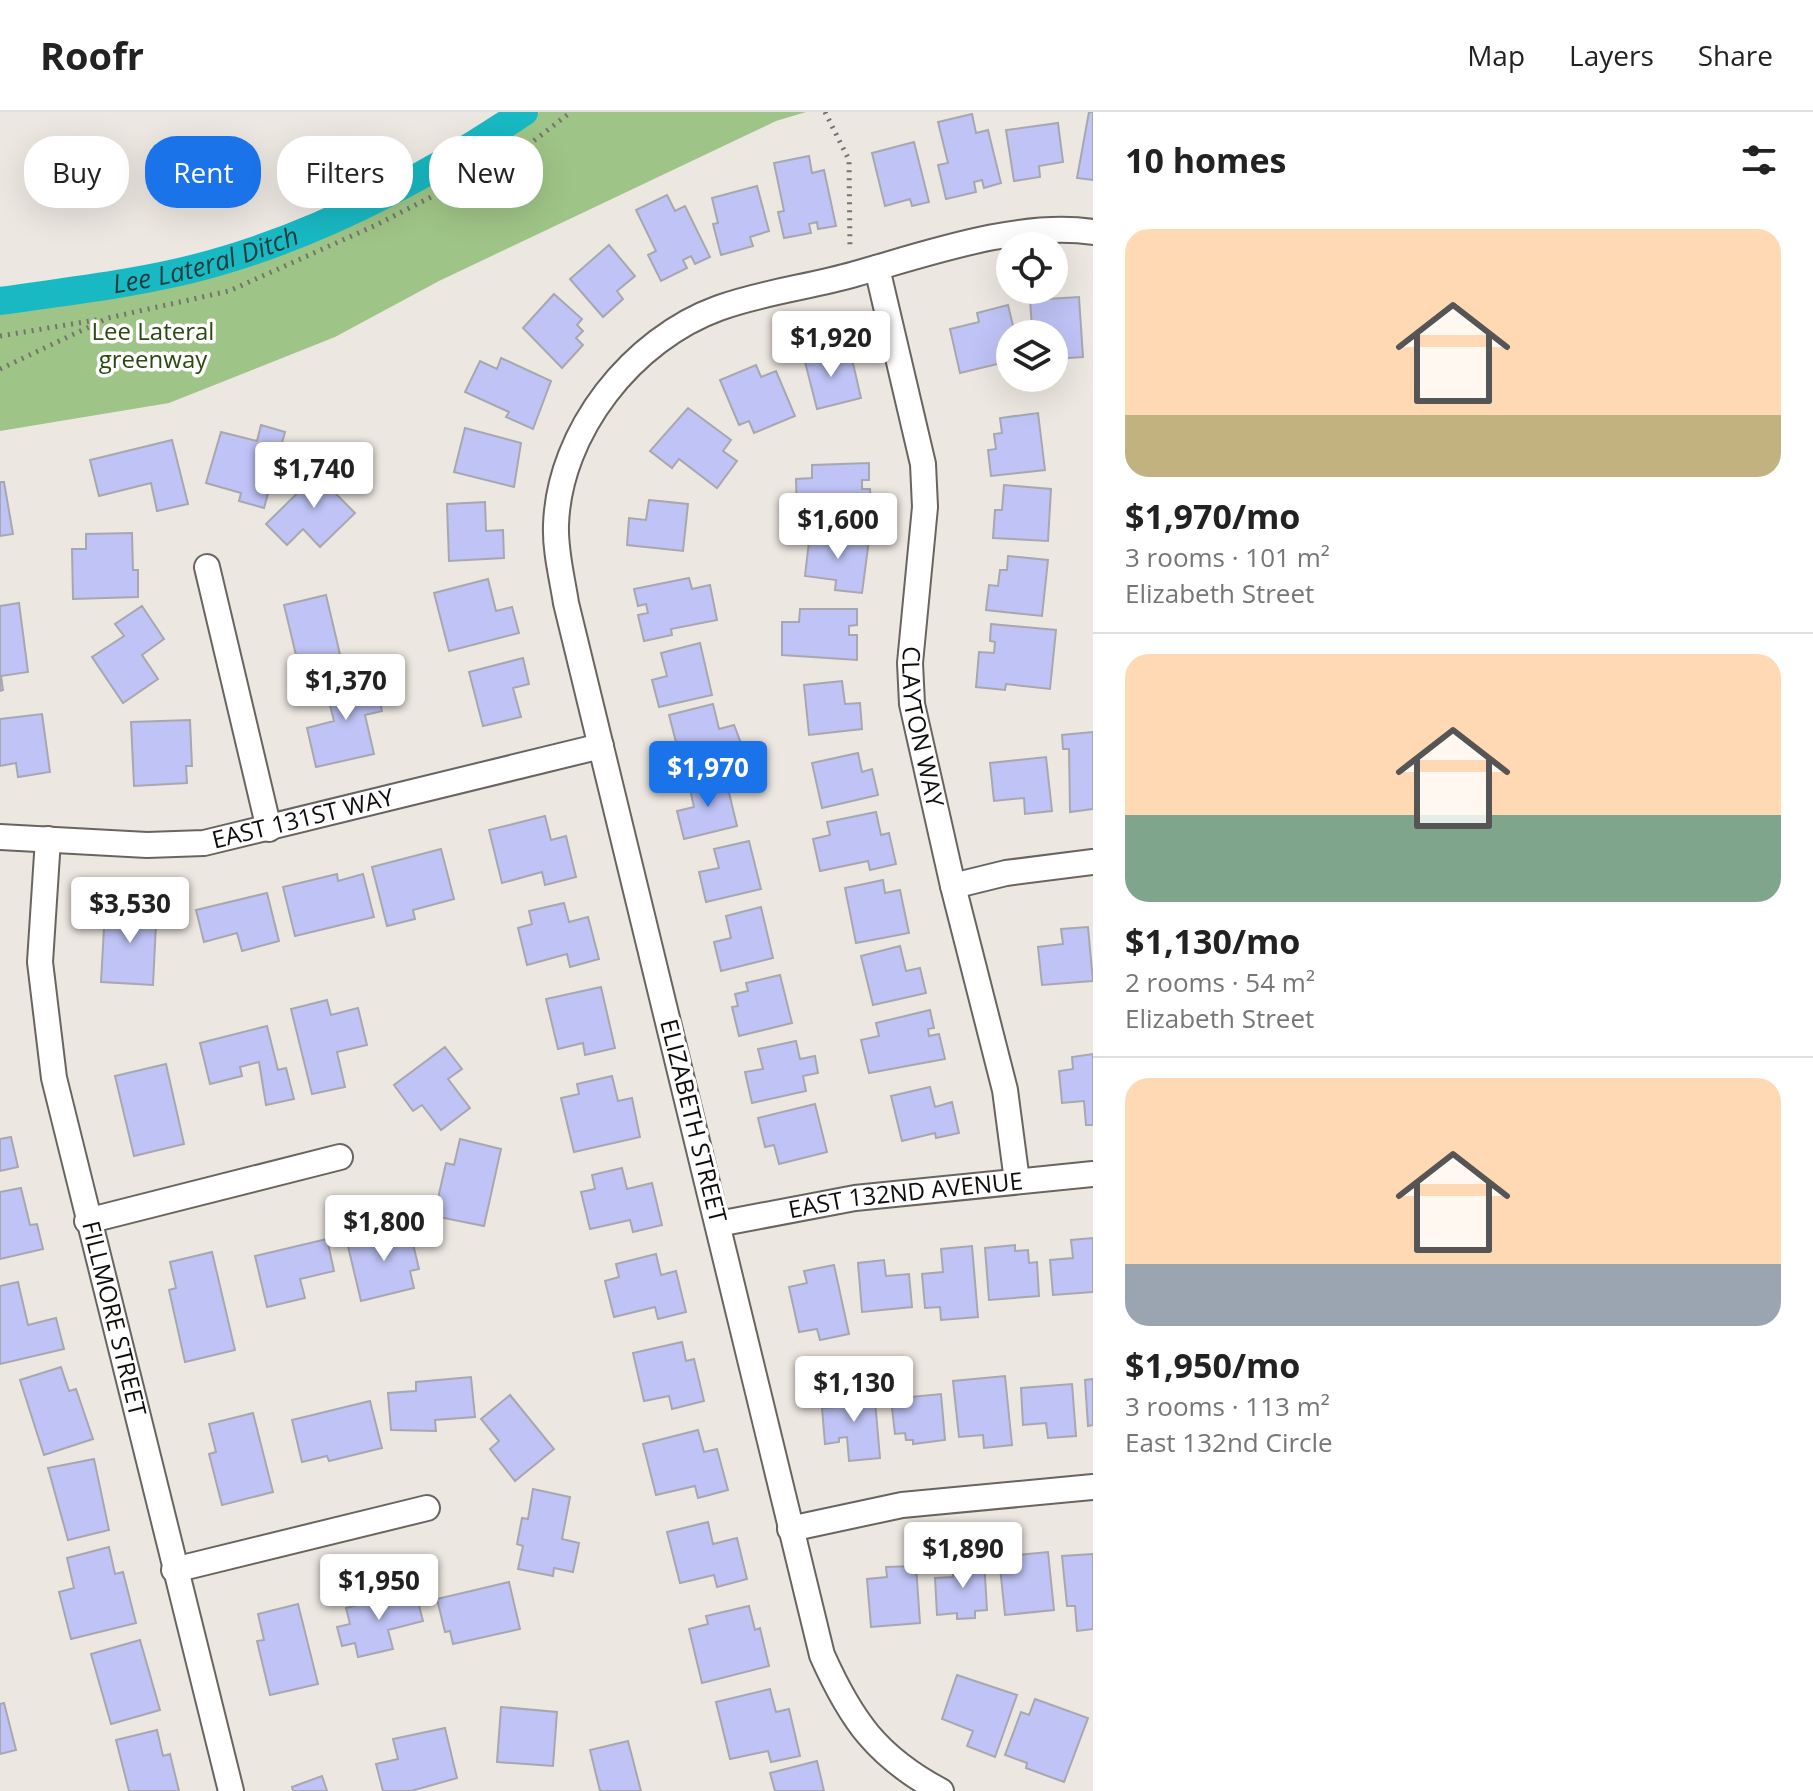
<!DOCTYPE html>
<html lang="en">
<head>
<meta charset="utf-8">
<style>
	:root { --surface:#fff; --page:#f6f6f6; --text:#222; --muted:#767676; --line:#e0e0e0; --accent:#1a73e8 }
	body { margin:0; font-family:"Open Sans",sans-serif; background:var(--page); color:var(--text); height:100vh; display:flex; flex-direction:column; font-size:30px; white-space:nowrap }
	* { box-sizing:border-box; margin:0 }
	p { font-size:26px; color:var(--muted) }
	.icon { flex:none; width:44px; height:44px; fill:none; stroke:currentColor; stroke-width:2; stroke-linecap:round; stroke-linejoin:round }
	.map { position:relative; flex:1; overflow:hidden }
	.drawer { display:flex; flex-direction:column; background:var(--surface); width:720px }
	.drawer>* { flex:none }
	.top-card { position:absolute; left:24px; top:24px; width:760px; height:72px; display:flex; gap:16px }
	.fabs { position:absolute; left:996px; top:120px; display:grid; gap:16px }
	.fabs a { display:grid; place-items:center; width:72px; height:72px; border-radius:50%; background:var(--surface); box-shadow:0 8px 32px #0002; font-size:40px }
	.price { position:absolute; translate:-50% -68px; padding:0 18px; border-radius:8px; background:#fff; color:#222; font-size:26px; line-height:52px; filter:drop-shadow(0 2px 4px #0008) }
	.price::after { content:''; position:absolute; left:50%; top:48px; width:24px; height:18px; margin-left:-12px; background:inherit; clip-path:polygon(0 0,100% 0,50% 100%) }
	.price.current { background:var(--accent); color:#fff }
	ul { padding:0; list-style:none }
	li { display:grid; align-content:center; gap:16px; height:424px; padding:0 32px }
	li+li { border-top:2px solid var(--line) }
	li span { display:grid; place-items:center; height:248px; border-radius:24px; color:#555 }
	li>.icon { margin-inline-start:auto }
	span .icon { width:144px; height:144px; fill:#fffc; stroke-width:1 }
	li b { font-size:34px }
	h2 { display:flex; justify-content:space-between; align-items:center; height:96px; padding:0 32px; font-size:34px }
	.tag { padding:0 28px; border-radius:32px; background:var(--surface); box-shadow:0 8px 32px #0002; font-size:28px; line-height:72px }
	.tag.current { background:var(--accent); color:#fff }
	header { display:flex; align-items:center; gap:48px; box-sizing:border-box; height:112px; padding:0 40px; background:var(--surface); border-bottom:2px solid var(--line) }
	header strong { font-size:38px }
	nav { display:flex; gap:44px; margin-inline-start:auto; font-size:28px }
	main { display:flex; flex:1; min-height:0 }
	.map>svg:first-child { display:block }
	.green { fill:#9fc487 }
	.lines { fill:none; stroke-linecap:round; stroke-linejoin:round }
	.canal { stroke:#18b9c3; stroke-width:28 }
	.building { fill:#bfc3f5; stroke:#a7a8af; stroke-width:2 }
	.street-casing { stroke:#69645f; stroke-width:28 }
	.path { stroke:#76726e; stroke-width:5; stroke-dasharray:2 6; stroke-linecap:butt }
	.street { stroke:#fff; stroke-width:24 }
	.labels { text-anchor:middle; stroke-width:7; stroke-linejoin:round; paint-order:stroke }
	.park-label { font-size:24px; fill:#2a4811; stroke:#fff }
	.street-label { font-size:24px; fill:#0f0d0c; stroke:#fff }
	.water-label { font-size:26px; font-style:italic; fill:#253c3e; stroke:#fff }
</style>
</head>
<body>
<header>
<strong>Roofr</strong>
<nav><a>Map</a><a>Layers</a><a>Share</a></nav>
</header>
<main>
<div class="map">
<svg width="1093" height="1679" viewBox="0 0 1093 1679">
	<rect width="100%" height="100%" fill="#ede7e1"/>
	<path class="green" d="M 539,0 L 806,0 L 776,9 L 439,169 L 335,225 L 169,291 L 0,319 L 0,202 L 238,155 L 349,106 L 521,16 Z"/>
	<g class="lines">
		<path class="canal" id="s1" d="M 0,189 C 69,179 143,171 211,152 C 322,121 429,64 524,0"/>
	</g>
	<path class="building" d="M 1089,0 L 1093,0 L 1093,68 L 1077,66 Z
		M 972,2 L 976,21 L 988,18 L 1001,71 L 984,76 L 982,68 L 974,70 L 976,80 L 946,87 L 938,53 L 948,51 L 938,10 Z
		M 1058,11 L 1063,50 L 1039,54 L 1040,65 L 1014,69 L 1006,18 Z
		M 914,30 L 929,90 L 912,94 L 910,87 L 885,94 L 872,41 Z
		M 809,44 L 812,61 L 824,58 L 836,114 L 818,117 L 817,110 L 809,112 L 811,121 L 784,126 L 778,100 L 784,99 L 774,51 Z
		M 757,74 L 769,119 L 750,125 L 753,134 L 721,143 L 713,112 L 718,111 L 712,86 Z
		M 667,83 L 675,99 L 685,94 L 710,145 L 695,152 L 691,144 L 683,148 L 687,156 L 661,169 L 648,143 L 656,139 L 636,98 Z
		M 609,133 L 635,164 L 617,179 L 623,187 L 603,205 L 570,167 Z
		M 554,182 L 582,207 L 577,213 L 583,219 L 576,226 L 583,233 L 562,256 L 523,216 Z
		M 1079,185 L 1083,245 L 1054,247 L 1054,222 L 1037,222 L 1037,216 L 1032,216 L 1030,188 Z
		M 1008,193 L 1015,222 L 1010,222 L 1010,249 L 960,261 L 950,217 L 979,210 L 977,201 Z
		M 829,236 L 833,252 L 852,247 L 861,286 L 817,297 L 803,242 Z
		M 501,246 L 551,269 L 533,317 L 506,305 L 509,300 L 465,280 L 480,249 L 497,257 Z
		M 756,253 L 761,265 L 776,259 L 795,304 L 754,321 L 749,309 L 739,313 L 720,268 Z
		M 688,296 L 731,328 L 723,339 L 737,349 L 717,376 L 679,347 L 672,356 L 650,339 Z
		M 1038,301 L 1045,358 L 991,364 L 988,338 L 996,337 L 994,322 L 1002,321 L 1000,306 Z
		M 261,313 L 285,320 L 264,396 L 239,389 L 241,381 L 206,371 L 221,320 L 257,329 Z
		M 465,316 L 521,331 L 514,375 L 454,360 Z
		M 172,328 L 188,392 L 157,399 L 151,371 L 99,384 L 90,348 Z
		M 328,351 L 347,371 L 336,382 L 355,401 L 320,435 L 303,417 L 287,433 L 266,412 Z
		M 869,351 L 869,368 L 862,368 L 862,377 L 870,377 L 871,403 L 797,401 L 796,367 L 812,366 L 812,353 Z
		M 0,370 L 4,370 L 13,422 L 0,424 Z
		M 1004,373 L 1051,377 L 1048,429 L 993,426 L 995,398 L 1002,398 Z
		M 649,388 L 688,392 L 683,439 L 627,433 L 629,406 L 646,408 Z
		M 485,390 L 486,419 L 503,418 L 504,446 L 449,449 L 447,392 Z
		M 132,421 L 133,458 L 138,458 L 138,485 L 73,487 L 72,437 L 86,437 L 86,422 Z
		M 810,421 L 869,428 L 862,481 L 835,478 L 836,468 L 805,464 Z
		M 1008,444 L 1048,448 L 1042,504 L 986,498 L 989,473 L 998,474 L 1000,458 L 1007,458 Z
		M 689,466 L 692,477 L 710,473 L 717,508 L 671,517 L 672,523 L 644,529 L 638,503 L 648,501 L 646,492 L 638,494 L 634,477 Z
		M 488,467 L 496,499 L 512,495 L 519,521 L 449,539 L 434,481 Z
		M 326,483 L 343,555 L 301,564 L 284,493 Z
		M 19,491 L 28,560 L 1,564 L 3,578 L 0,579 L 0,494 Z
		M 142,494 L 164,527 L 142,543 L 158,567 L 123,591 L 92,545 L 124,524 L 115,512 Z
		M 800,497 L 857,497 L 857,513 L 849,514 L 849,523 L 857,523 L 857,548 L 782,543 L 782,510 L 799,510 Z
		M 991,512 L 1056,518 L 1050,577 L 1006,572 L 1005,578 L 976,575 L 979,540 L 994,541 L 995,530 L 990,529 Z
		M 700,531 L 712,583 L 659,595 L 652,568 L 667,564 L 661,541 Z
		M 523,546 L 529,572 L 513,576 L 521,605 L 483,614 L 469,560 Z
		M 374,562 L 382,599 L 365,603 L 374,642 L 316,655 L 307,616 L 334,609 L 325,573 Z
		M 842,569 L 845,592 L 860,591 L 862,617 L 809,623 L 804,573 Z
		M 713,592 L 719,617 L 734,613 L 746,644 L 674,661 L 668,636 L 677,634 L 669,603 Z
		M 42,602 L 50,660 L 18,665 L 16,651 L 0,654 L 0,607 Z
		M 190,608 L 192,654 L 186,654 L 187,671 L 134,674 L 131,610 Z
		M 1093,620 L 1093,697 L 1070,700 L 1069,637 L 1063,637 L 1062,623 Z
		M 858,641 L 862,660 L 872,657 L 878,683 L 822,696 L 812,651 Z
		M 1046,645 L 1052,699 L 1025,702 L 1024,686 L 994,689 L 990,651 Z
		M 725,664 L 737,714 L 684,727 L 677,699 L 694,695 L 689,673 Z
		M 876,700 L 881,723 L 889,721 L 896,752 L 870,758 L 868,749 L 820,759 L 813,727 L 830,723 L 827,710 Z
		M 545,704 L 551,728 L 566,724 L 576,765 L 545,773 L 542,760 L 502,771 L 489,718 Z
		M 749,729 L 761,777 L 706,790 L 699,760 L 719,756 L 714,737 Z
		M 441,737 L 454,787 L 413,798 L 415,807 L 387,814 L 372,755 Z
		M 337,762 L 338,769 L 363,762 L 374,805 L 295,824 L 283,775 Z
		M 883,768 L 885,781 L 900,778 L 909,821 L 856,831 L 845,776 Z
		M 267,781 L 279,829 L 242,839 L 237,821 L 204,830 L 196,798 Z
		M 113,790 L 157,792 L 153,873 L 101,870 L 104,816 L 111,816 Z
		M 564,791 L 569,810 L 588,805 L 599,847 L 570,855 L 567,842 L 527,853 L 518,816 L 532,812 L 529,799 Z
		M 761,795 L 773,846 L 721,859 L 714,830 L 731,826 L 726,804 Z
		M 1088,815 L 1093,869 L 1042,873 L 1038,835 L 1063,832 L 1061,817 Z
		M 900,834 L 906,859 L 920,856 L 926,881 L 873,893 L 861,844 Z
		M 780,863 L 792,911 L 739,924 L 732,895 L 738,894 L 735,882 L 748,879 L 746,871 Z
		M 601,875 L 615,936 L 585,943 L 583,931 L 558,937 L 546,887 Z
		M 327,888 L 331,903 L 358,896 L 367,933 L 337,940 L 345,975 L 312,982 L 291,897 Z
		M 930,898 L 934,916 L 928,917 L 929,924 L 939,922 L 945,947 L 869,961 L 861,928 L 879,924 L 876,911 Z
		M 267,914 L 278,958 L 286,956 L 294,987 L 266,993 L 259,950 L 240,955 L 242,964 L 210,972 L 200,931 Z
		M 796,929 L 800,947 L 815,944 L 818,961 L 803,964 L 806,979 L 752,991 L 745,960 L 763,957 L 758,937 Z
		M 445,935 L 462,957 L 448,967 L 470,996 L 441,1018 L 422,993 L 413,999 L 394,973 Z
		M 1093,942 L 1093,1013 L 1086,1013 L 1084,989 L 1062,991 L 1059,959 L 1073,957 L 1072,945 Z
		M 166,952 L 184,1032 L 134,1044 L 115,964 Z
		M 612,964 L 618,989 L 632,986 L 640,1025 L 574,1040 L 561,986 L 579,982 L 577,972 Z
		M 930,975 L 935,995 L 952,990 L 959,1021 L 936,1026 L 935,1021 L 902,1029 L 891,984 Z
		M 815,992 L 827,1040 L 779,1052 L 774,1033 L 765,1035 L 758,1006 Z
		M 11,1025 L 18,1055 L 0,1059 L 0,1027 Z
		M 460,1027 L 501,1037 L 484,1114 L 434,1104 L 446,1051 L 454,1053 Z
		M 622,1056 L 627,1077 L 652,1071 L 662,1113 L 633,1120 L 630,1108 L 590,1117 L 581,1080 L 595,1077 L 592,1063 Z
		M 21,1076 L 30,1113 L 37,1112 L 43,1137 L 0,1147 L 0,1080 Z
		M 409,1115 L 419,1157 L 410,1159 L 414,1176 L 361,1189 L 347,1130 Z
		M 1093,1126 L 1093,1180 L 1053,1183 L 1050,1148 L 1073,1146 L 1071,1128 Z
		M 327,1127 L 334,1159 L 300,1167 L 305,1186 L 267,1195 L 255,1144 Z
		M 1015,1133 L 1015,1139 L 1028,1138 L 1029,1151 L 1037,1150 L 1039,1184 L 989,1188 L 985,1136 Z
		M 972,1134 L 978,1205 L 941,1208 L 940,1195 L 925,1196 L 922,1162 L 943,1160 L 941,1137 Z
		M 212,1140 L 235,1238 L 185,1250 L 169,1178 L 176,1176 L 170,1150 Z
		M 656,1142 L 661,1163 L 676,1159 L 686,1200 L 658,1207 L 655,1195 L 614,1205 L 605,1169 L 619,1165 L 616,1152 Z
		M 884,1148 L 886,1164 L 909,1162 L 912,1195 L 862,1200 L 858,1151 Z
		M 834,1153 L 849,1222 L 820,1228 L 817,1217 L 799,1220 L 789,1175 L 807,1171 L 804,1159 Z
		M 18,1170 L 28,1213 L 56,1206 L 64,1237 L 0,1252 L 0,1174 Z
		M 682,1230 L 686,1249 L 694,1247 L 704,1289 L 672,1297 L 669,1284 L 644,1289 L 633,1241 Z
		M 61,1255 L 69,1279 L 76,1277 L 93,1327 L 44,1343 L 20,1268 Z
		M 1005,1264 L 1012,1333 L 984,1336 L 983,1323 L 959,1325 L 953,1269 Z
		M 471,1265 L 475,1305 L 435,1308 L 436,1319 L 391,1318 L 388,1281 L 416,1279 L 416,1270 Z
		M 1093,1267 L 1093,1313 L 1088,1314 L 1085,1268 Z
		M 1072,1272 L 1076,1324 L 1048,1326 L 1046,1311 L 1023,1313 L 1021,1276 Z
		M 874,1277 L 880,1346 L 849,1349 L 847,1325 L 839,1326 L 839,1330 L 825,1332 L 822,1296 L 837,1295 L 835,1280 Z
		M 941,1282 L 945,1328 L 913,1332 L 913,1328 L 906,1328 L 905,1321 L 895,1322 L 891,1287 Z
		M 510,1283 L 554,1337 L 515,1369 L 490,1337 L 499,1329 L 481,1307 Z
		M 370,1289 L 382,1336 L 329,1349 L 327,1344 L 302,1350 L 292,1308 Z
		M 253,1301 L 273,1380 L 222,1393 L 209,1342 L 216,1340 L 209,1312 Z
		M 698,1318 L 704,1340 L 717,1337 L 728,1378 L 698,1386 L 695,1374 L 656,1383 L 643,1332 Z
		M 94,1347 L 109,1418 L 68,1428 L 48,1356 Z
		M 533,1377 L 570,1385 L 562,1427 L 579,1431 L 573,1460 L 554,1456 L 553,1464 L 518,1457 L 523,1434 L 517,1432 L 522,1406 L 528,1407 Z
		M 708,1410 L 713,1432 L 737,1426 L 747,1467 L 717,1475 L 714,1463 L 680,1471 L 667,1420 Z
		M 109,1435 L 115,1462 L 123,1460 L 136,1511 L 71,1527 L 59,1480 L 74,1476 L 67,1446 Z
		M 1048,1440 L 1054,1498 L 1005,1503 L 1000,1455 L 1019,1453 L 1018,1443 Z
		M 1093,1442 L 1093,1517 L 1077,1519 L 1075,1494 L 1067,1494 L 1062,1444 Z
		M 984,1447 L 987,1498 L 975,1499 L 975,1506 L 957,1507 L 957,1501 L 937,1503 L 935,1466 L 953,1465 L 952,1449 Z
		M 916,1454 L 920,1511 L 871,1515 L 867,1467 L 887,1465 L 886,1455 Z
		M 509,1470 L 520,1517 L 453,1532 L 450,1519 L 445,1520 L 437,1487 Z
		M 415,1478 L 423,1509 L 388,1518 L 393,1537 L 358,1545 L 355,1531 L 342,1534 L 337,1515 L 350,1512 L 346,1496 Z
		M 298,1492 L 318,1572 L 270,1583 L 257,1529 L 264,1528 L 258,1502 Z
		M 749,1494 L 755,1518 L 760,1516 L 769,1554 L 702,1571 L 689,1517 L 708,1512 L 706,1504 Z
		M 140,1528 L 160,1598 L 111,1612 L 91,1542 Z
		M 957,1563 L 1017,1583 L 995,1645 L 967,1634 L 973,1619 L 942,1607 Z
		M 770,1577 L 776,1600 L 789,1597 L 800,1644 L 771,1650 L 768,1639 L 730,1647 L 716,1590 Z
		M 1035,1587 L 1088,1606 L 1064,1670 L 1026,1656 L 1027,1651 L 1005,1643 L 1021,1600 L 1029,1603 Z
		M 4,1591 L 16,1638 L 0,1642 L 0,1592 Z
		M 501,1595 L 557,1600 L 553,1654 L 497,1650 Z
		M 445,1616 L 457,1666 L 411,1679 L 383,1679 L 376,1652 L 398,1647 L 393,1627 Z
		M 157,1618 L 163,1644 L 170,1642 L 179,1679 L 129,1679 L 116,1628 Z
		M 628,1629 L 641,1679 L 600,1679 L 590,1638 Z
		M 817,1649 L 824,1679 L 775,1679 L 770,1661 Z
		M 322,1664 L 327,1679 L 293,1679 L 292,1675 Z"/>
	<g class="lines">
		<g class="street-casing">
			<g id="street">
				<path id="s2" d="M 877,156 L 923,352 L 925,395 L 910,551 L 912,592 L 953,774 L 1005,978 L 1017,1069"/>
				<path d="M 207,455 L 269,717"/>
				<path id="s3" d="M 0,725 L 147,733 L 204,731 L 601,634"/>
				<path id="s4" d="M 48,727 L 40,850 L 54,966 L 231,1679"/>
				<path d="M 953,774 L 1006,761 L 1093,750"/>
				<path d="M 87,1109 L 340,1045"/>
				<path id="s5" d="M 718,1112 L 855,1086 L 1093,1062"/>
				<path d="M 790,1417 L 902,1393 L 1093,1375"/>
				<path d="M 174,1458 L 427,1396"/>
				<path d="M 941,1679 C 877,1645 851,1608 822,1543 L 566,491 C 562,465 555,439 556,413 C 559,319 633,227 719,196 C 763,180 810,175 855,162 C 926,142 1019,109 1093,120"/>
			</g>
		</g>
		<path class="path" d="M 825,0 L 849,48 L 850,137
			M 0,224 L 102,207
			M 0,257 L 108,206 L 229,179 L 374,114 L 518,41 L 571,0"/>
		<use href="#street" class="street"/>
	</g>
	<g class="labels">
		<g class="park-label">
			<text x="153" y="228">Lee Lateral<tspan x="153" dy="28">greenway</tspan></text>
		</g>
		<g class="street-label">
			<text dy="8" stroke="none"><textPath href="#s2" startOffset="466">CLAYTON WAY</textPath></text>
			<text dy="8" stroke="none"><textPath href="#s3" startOffset="306">EAST 131ST WAY</textPath></text>
			<text transform="translate(693 1009) rotate(76)" y="8">ELIZABETH STREET</text>
			<text dy="8" stroke="none"><textPath href="#s5" startOffset="190">EAST 132ND AVENUE</textPath></text>
			<text dy="8" stroke="none"><textPath href="#s4" startOffset="488">FILLMORE STREET</textPath></text>
		</g>
		<g class="water-label">
			<text dy="9" stroke="none"><textPath href="#s1" startOffset="210">Lee Lateral Ditch</textPath></text>
		</g>
	</g>
</svg>
<div class="fabs">
<a><svg class="icon" aria-label="locate" viewBox="0 0 24 24"><circle cx="12" cy="12" r="6"/><path d="M12 2v4M12 18v4M2 12h4M18 12h4"/></svg></a>
<a><svg class="icon" aria-label="layers" viewBox="0 0 24 24"><path d="M12 4l9 5-9 5-9-5zM3 14l9 5 9-5"/></svg></a>
</div>
<b class="price" style="left:831px;top:267px">$1,920</b>
<b class="price" style="left:314px;top:398px">$1,740</b>
<b class="price" style="left:838px;top:449px">$1,600</b>
<b class="price" style="left:346px;top:610px">$1,370</b>
<b class="price current" style="left:708px;top:697px">$1,970</b>
<b class="price" style="left:130px;top:833px">$3,530</b>
<b class="price" style="left:384px;top:1151px">$1,800</b>
<b class="price" style="left:854px;top:1312px">$1,130</b>
<b class="price" style="left:963px;top:1478px">$1,890</b>
<b class="price" style="left:379px;top:1510px">$1,950</b>
<div class="top-card">
<a class="tag">Buy</a>
<a class="tag current">Rent</a>
<a class="tag">Filters</a>
<a class="tag">New</a>
</div>
</div>
<section class="drawer">
<h2>10 homes<svg class="icon" aria-label="filters" viewBox="0 0 24 24"><path d="M4 7h16M4 17h16"/><circle cx="9" cy="7" r="2"/><circle cx="15" cy="17" r="2"/></svg></h2>
<ul>
<li><span style="background:linear-gradient(#ffd9b3 75%,#c2b280 0)"><svg class="icon" aria-label="home" viewBox="0 0 24 24"><path d="M3 11l9-7 9 7M6 9v11h12V9"/></svg></span><div><b>$1,970/mo</b><p>3 rooms · 101 m²</p><p>Elizabeth Street</p></div></li>
<li><span style="background:linear-gradient(#ffd9b3 65%,#7fa58c 0)"><svg class="icon" aria-label="home" viewBox="0 0 24 24"><path d="M3 11l9-7 9 7M6 9v11h12V9"/></svg></span><div><b>$1,130/mo</b><p>2 rooms · 54 m²</p><p>Elizabeth Street</p></div></li>
<li><span style="background:linear-gradient(#ffd9b3 75%,#9aa5b1 0)"><svg class="icon" aria-label="home" viewBox="0 0 24 24"><path d="M3 11l9-7 9 7M6 9v11h12V9"/></svg></span><div><b>$1,950/mo</b><p>3 rooms · 113 m²</p><p>East 132nd Circle</p></div></li>
</ul>
</section>
</main>
</body>
</html>
